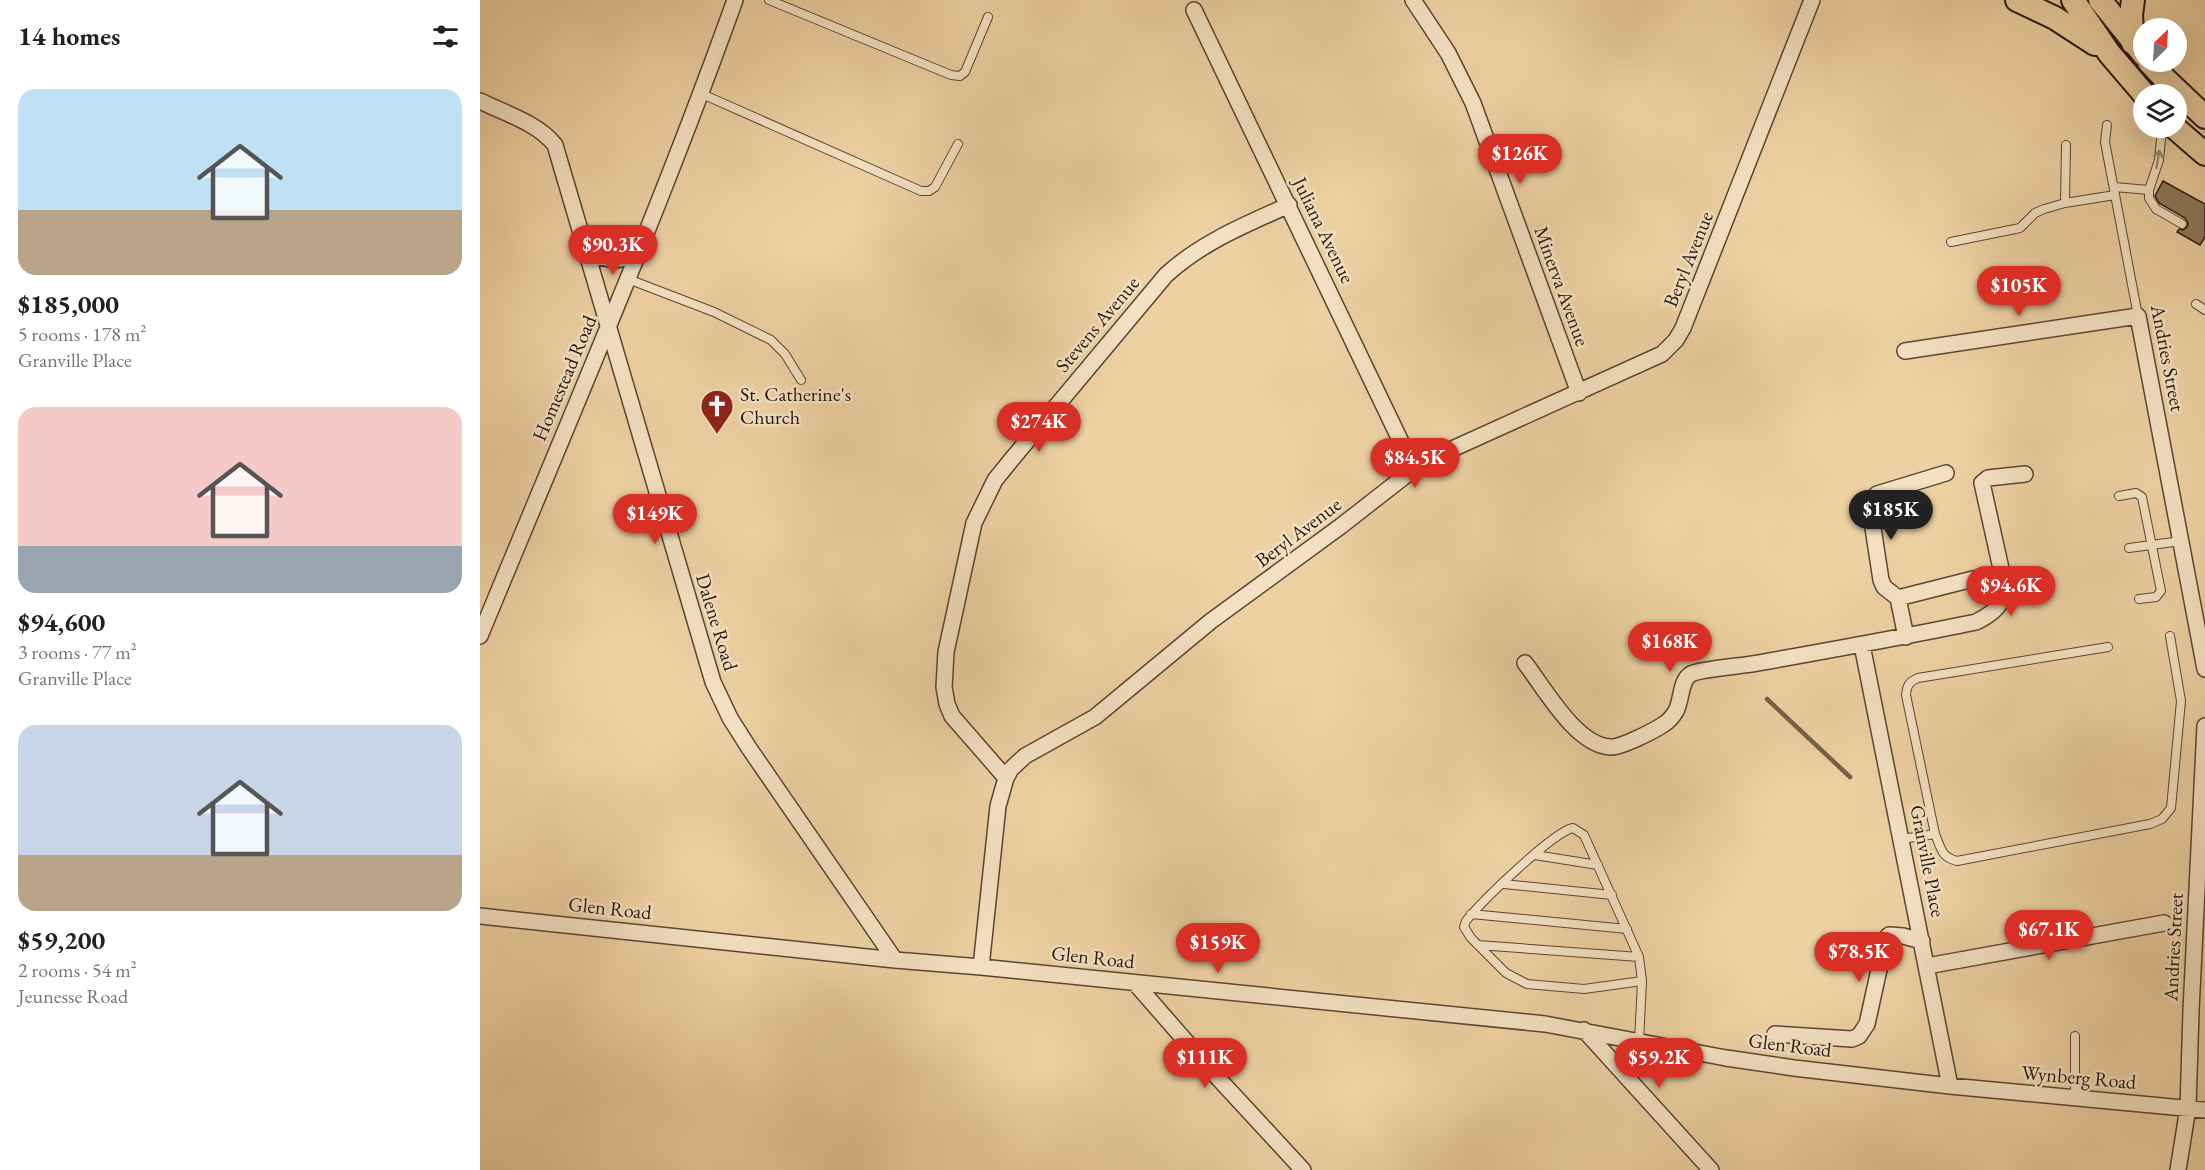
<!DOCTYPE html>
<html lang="en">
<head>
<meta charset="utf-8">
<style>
	:root { --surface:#fff; --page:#f6f6f6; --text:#202124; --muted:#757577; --accent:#d93025 }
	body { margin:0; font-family:"EB Garamond",serif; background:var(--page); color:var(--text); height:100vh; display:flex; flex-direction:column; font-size:22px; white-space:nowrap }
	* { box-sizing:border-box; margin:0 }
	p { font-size:20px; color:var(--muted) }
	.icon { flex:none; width:33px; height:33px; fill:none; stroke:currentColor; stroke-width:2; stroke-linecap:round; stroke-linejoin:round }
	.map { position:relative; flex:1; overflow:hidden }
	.details { display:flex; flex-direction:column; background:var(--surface); width:480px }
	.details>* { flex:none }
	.needle { width:39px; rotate:25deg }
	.buttons { position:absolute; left:1653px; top:18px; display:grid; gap:12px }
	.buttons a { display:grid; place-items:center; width:54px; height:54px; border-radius:50%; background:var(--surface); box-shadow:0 6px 24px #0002; font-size:30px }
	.price { position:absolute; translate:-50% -51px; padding:0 14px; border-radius:21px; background:var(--accent); color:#fff; font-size:20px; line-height:39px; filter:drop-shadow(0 2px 3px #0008) }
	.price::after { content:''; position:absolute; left:50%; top:36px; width:18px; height:14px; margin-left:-9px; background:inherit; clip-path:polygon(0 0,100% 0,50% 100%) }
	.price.on { background:#222; color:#fff }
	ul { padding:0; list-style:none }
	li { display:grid; align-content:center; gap:12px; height:318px; padding:0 18px }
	li span { display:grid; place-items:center; height:186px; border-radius:18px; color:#555 }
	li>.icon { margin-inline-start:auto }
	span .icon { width:108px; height:108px; fill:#fffc; stroke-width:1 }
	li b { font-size:26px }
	h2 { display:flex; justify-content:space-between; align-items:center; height:72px; padding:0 18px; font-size:26px }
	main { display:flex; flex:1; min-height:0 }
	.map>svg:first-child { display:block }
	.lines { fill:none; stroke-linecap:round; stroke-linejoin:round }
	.stream { stroke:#756148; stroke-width:4.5 }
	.building { fill:#8e785b; stroke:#26180d; stroke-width:1.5 }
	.service-casing { stroke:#584632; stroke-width:10 }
	.minor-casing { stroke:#584632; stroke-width:18 }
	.primary-casing { stroke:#26180d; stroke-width:26 }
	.service { stroke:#f4e1c3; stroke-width:8 }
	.minor { stroke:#f4e1c3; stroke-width:15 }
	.primary { stroke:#eed1a3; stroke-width:22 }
	.oneway { stroke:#978771 }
	.labels { text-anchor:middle; stroke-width:5; stroke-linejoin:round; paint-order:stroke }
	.street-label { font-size:20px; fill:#26180d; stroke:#f4e1c3 }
	.poi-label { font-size:20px; fill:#26180d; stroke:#f4e1c3; text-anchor:start }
</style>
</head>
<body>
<main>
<section class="details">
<h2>14 homes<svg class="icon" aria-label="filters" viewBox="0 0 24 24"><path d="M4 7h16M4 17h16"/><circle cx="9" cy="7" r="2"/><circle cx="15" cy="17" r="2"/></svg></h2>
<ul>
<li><span style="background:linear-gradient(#bfe0f5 65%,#b9a48a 0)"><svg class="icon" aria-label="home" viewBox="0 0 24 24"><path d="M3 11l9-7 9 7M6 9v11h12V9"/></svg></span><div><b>$185,000</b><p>5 rooms · 178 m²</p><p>Granville Place</p></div></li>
<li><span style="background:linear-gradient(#f6c9c9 75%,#9aa5b1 0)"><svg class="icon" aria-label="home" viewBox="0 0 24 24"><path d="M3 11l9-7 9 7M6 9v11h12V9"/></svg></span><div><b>$94,600</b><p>3 rooms · 77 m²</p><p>Granville Place</p></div></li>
<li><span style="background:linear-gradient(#c9d6e8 70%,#b9a48a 0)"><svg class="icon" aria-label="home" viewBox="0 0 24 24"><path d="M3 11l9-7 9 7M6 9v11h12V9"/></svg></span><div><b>$59,200</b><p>2 rooms · 54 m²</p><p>Jeunesse Road</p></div></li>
</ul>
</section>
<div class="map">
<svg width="1725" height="1170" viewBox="0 0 1725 1170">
	<rect width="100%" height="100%" fill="#eed1a3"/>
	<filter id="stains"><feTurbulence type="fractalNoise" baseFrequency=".00333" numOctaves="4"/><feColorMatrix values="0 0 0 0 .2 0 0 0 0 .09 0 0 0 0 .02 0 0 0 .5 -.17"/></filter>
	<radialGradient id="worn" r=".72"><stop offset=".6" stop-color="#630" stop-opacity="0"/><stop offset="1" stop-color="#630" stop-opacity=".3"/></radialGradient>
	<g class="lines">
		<path class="stream" d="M 1287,699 L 1370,777"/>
	</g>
	<path class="building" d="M 1683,181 L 1725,204 L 1725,237 L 1720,245 L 1697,232 L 1699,229 L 1703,230 L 1707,227 L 1708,223 L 1705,218 L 1679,203 L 1675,196 Z"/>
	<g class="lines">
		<g class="service-casing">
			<path id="service" d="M 289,0 L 471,75 L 480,76 L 485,72 L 508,17
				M 222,94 L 441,191 L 449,191 L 455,187 L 478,144
				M 1627,125 L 1625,142 L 1658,316
				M 1682,128 L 1679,160 L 1669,190 L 1669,198 L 1676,209 L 1702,224
				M 1634,187 L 1669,190
				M 1585,203 L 1586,145
				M 1471,242 L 1540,228 L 1555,213 L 1564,209 L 1585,203 L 1635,195
				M 148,279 L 234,312 L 291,340 L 305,354 L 321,380
				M 1716,304 L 1725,310
				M 1639,496 L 1656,493 L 1662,497 L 1681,591 L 1676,597 L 1659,599
				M 1649,548 L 1701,541
				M 1455,834 C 1461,848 1461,857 1477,861 L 1670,824 L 1682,819 L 1691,808 L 1701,701 L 1690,636
				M 1422,839 L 1455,834 L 1426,695 C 1427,685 1429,682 1438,678 L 1628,647
				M 1055,855 L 1118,865
				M 1024,884 L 1132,895
				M 991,914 L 1147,929
				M 998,945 L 1159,957
				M 1595,1036 L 1595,1097
				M 1159,1042 L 1162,981 L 1159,957 L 1104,835 L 1093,828 C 1073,832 1001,902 986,921 L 984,927 L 991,938 L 1026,973 L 1047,984 L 1104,989 L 1162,981"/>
		</g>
		<g class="minor-casing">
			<path id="minor" d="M 933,0 L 968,53 L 993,103 L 1099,393
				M 714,10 L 934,469
				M 0,101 C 24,113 58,123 75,145 L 233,682 L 250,718 L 269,748 L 415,960
				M 107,254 L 134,260 L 158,256
				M 1425,351 L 1658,316 L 1725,669
				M 1418,598 L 1493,579
				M 0,636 C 87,425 178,215 255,0
				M 1426,637 L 1418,598 L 1404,587 L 1401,580 L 1389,502 L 1397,494 L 1466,473
				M 1382,645 L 1470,1086
				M 1045,663 C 1065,689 1096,745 1130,747 C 1140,748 1174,731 1184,724 C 1189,721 1193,716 1196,711 C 1202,700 1200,680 1211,674 C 1220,669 1263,666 1278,663 C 1351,650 1424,637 1496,622 C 1522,609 1525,601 1522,573 L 1502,483 L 1508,478 L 1545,474
				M 526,778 L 472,716 L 467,704 L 464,687 L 466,652 L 494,523 L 515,480 L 532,459 L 686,275 C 722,242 765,225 809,205
				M 0,916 L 415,960 L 501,967 L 1065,1024 L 1246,1058 L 1314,1068 L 1470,1086 L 1725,1110
				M 1447,966 L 1684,923
				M 501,967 L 518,806 L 526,778 L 531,769 L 545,756 L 615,717 L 731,621 L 861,526 L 934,469 L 970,450 L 1182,354 L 1196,340 L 1203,328 L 1332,0
				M 655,983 L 737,1077 L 823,1170
				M 1104,1030 L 1231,1170
				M 1295,1034 L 1372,1039 L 1379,1036 L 1387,1024 L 1406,938 L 1409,935 L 1423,936 L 1442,941
				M 1698,1170 L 1708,1108 L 1711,1011 L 1725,726"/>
		</g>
		<g class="primary-casing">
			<path id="primary" d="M 1537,0 L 1575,18 L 1615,44
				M 1593,0 L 1629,53 L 1664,94
				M 1620,0 L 1664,55
				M 1653,0 L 1651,15 L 1653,43
				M 1669,62 L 1686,80 L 1725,117
				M 1695,128 L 1725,154"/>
		</g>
		<use href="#service" class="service"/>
		<use href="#minor" class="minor"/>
		<use href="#primary" class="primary"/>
	</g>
	<defs><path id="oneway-shaft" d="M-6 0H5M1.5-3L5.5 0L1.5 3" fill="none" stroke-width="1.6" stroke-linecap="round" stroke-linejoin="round" transform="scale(1.5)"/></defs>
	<use class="oneway" href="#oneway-shaft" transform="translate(1678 159) rotate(-80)"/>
	<defs>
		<g id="church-pin" transform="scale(1.725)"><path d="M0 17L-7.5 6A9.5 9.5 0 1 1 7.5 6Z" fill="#8f2418" stroke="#f4e1c3"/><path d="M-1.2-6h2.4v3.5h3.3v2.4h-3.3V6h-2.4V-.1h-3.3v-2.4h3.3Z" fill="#fff"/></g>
	</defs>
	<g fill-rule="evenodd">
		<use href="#church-pin" x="237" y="406"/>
	</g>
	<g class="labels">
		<g class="street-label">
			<text transform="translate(844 230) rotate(64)" y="7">Juliana Avenue</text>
			<text transform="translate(1208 259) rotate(-68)" y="7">Beryl Avenue</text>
			<text transform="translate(1082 286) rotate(70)" y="7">Minerva Avenue</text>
			<text transform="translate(617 324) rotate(-50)" y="7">Stevens Avenue</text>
			<text transform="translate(1688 358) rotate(79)" y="7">Andries Street</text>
			<text transform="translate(84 378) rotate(-67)" y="7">Homestead Road</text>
			<text transform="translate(818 532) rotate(-37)" y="7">Beryl Avenue</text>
			<text transform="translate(237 622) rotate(73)" y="7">Dalene Road</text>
			<text transform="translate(1448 861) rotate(79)" y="7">Granville Place</text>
			<text transform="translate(130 908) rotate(6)" y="7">Glen Road</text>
			<text transform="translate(1693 947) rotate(-87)" y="7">Andries Street</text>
			<text transform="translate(613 957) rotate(6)" y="7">Glen Road</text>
			<text transform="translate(1310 1045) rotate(7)" y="7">Glen Road</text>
			<text transform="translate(1599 1077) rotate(5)" y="7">Wynberg Road</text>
		</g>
		<g class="poi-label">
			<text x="260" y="401">St. Catherine's<tspan x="260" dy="23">Church</tspan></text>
		</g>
	</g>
	<rect width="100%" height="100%" filter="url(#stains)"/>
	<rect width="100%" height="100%" fill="url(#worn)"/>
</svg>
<div class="buttons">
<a><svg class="needle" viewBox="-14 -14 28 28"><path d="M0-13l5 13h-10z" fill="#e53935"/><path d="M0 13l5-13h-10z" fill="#757577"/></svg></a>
<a><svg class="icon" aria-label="layers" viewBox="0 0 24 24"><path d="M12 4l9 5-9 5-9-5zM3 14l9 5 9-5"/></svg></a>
</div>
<b class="price" style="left:1040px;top:185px">$126K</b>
<b class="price" style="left:133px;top:276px">$90.3K</b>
<b class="price" style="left:1539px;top:317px">$105K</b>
<b class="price" style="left:559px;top:453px">$274K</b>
<b class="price" style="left:935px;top:489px">$84.5K</b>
<b class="price on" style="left:1411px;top:541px">$185K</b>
<b class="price" style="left:175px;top:545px">$149K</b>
<b class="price" style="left:1531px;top:617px">$94.6K</b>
<b class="price" style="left:1190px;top:673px">$168K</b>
<b class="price" style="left:1569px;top:961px">$67.1K</b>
<b class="price" style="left:738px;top:974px">$159K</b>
<b class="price" style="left:1379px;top:983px">$78.5K</b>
<b class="price" style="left:725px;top:1089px">$111K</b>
<b class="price" style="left:1179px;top:1089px">$59.2K</b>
</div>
</main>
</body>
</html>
